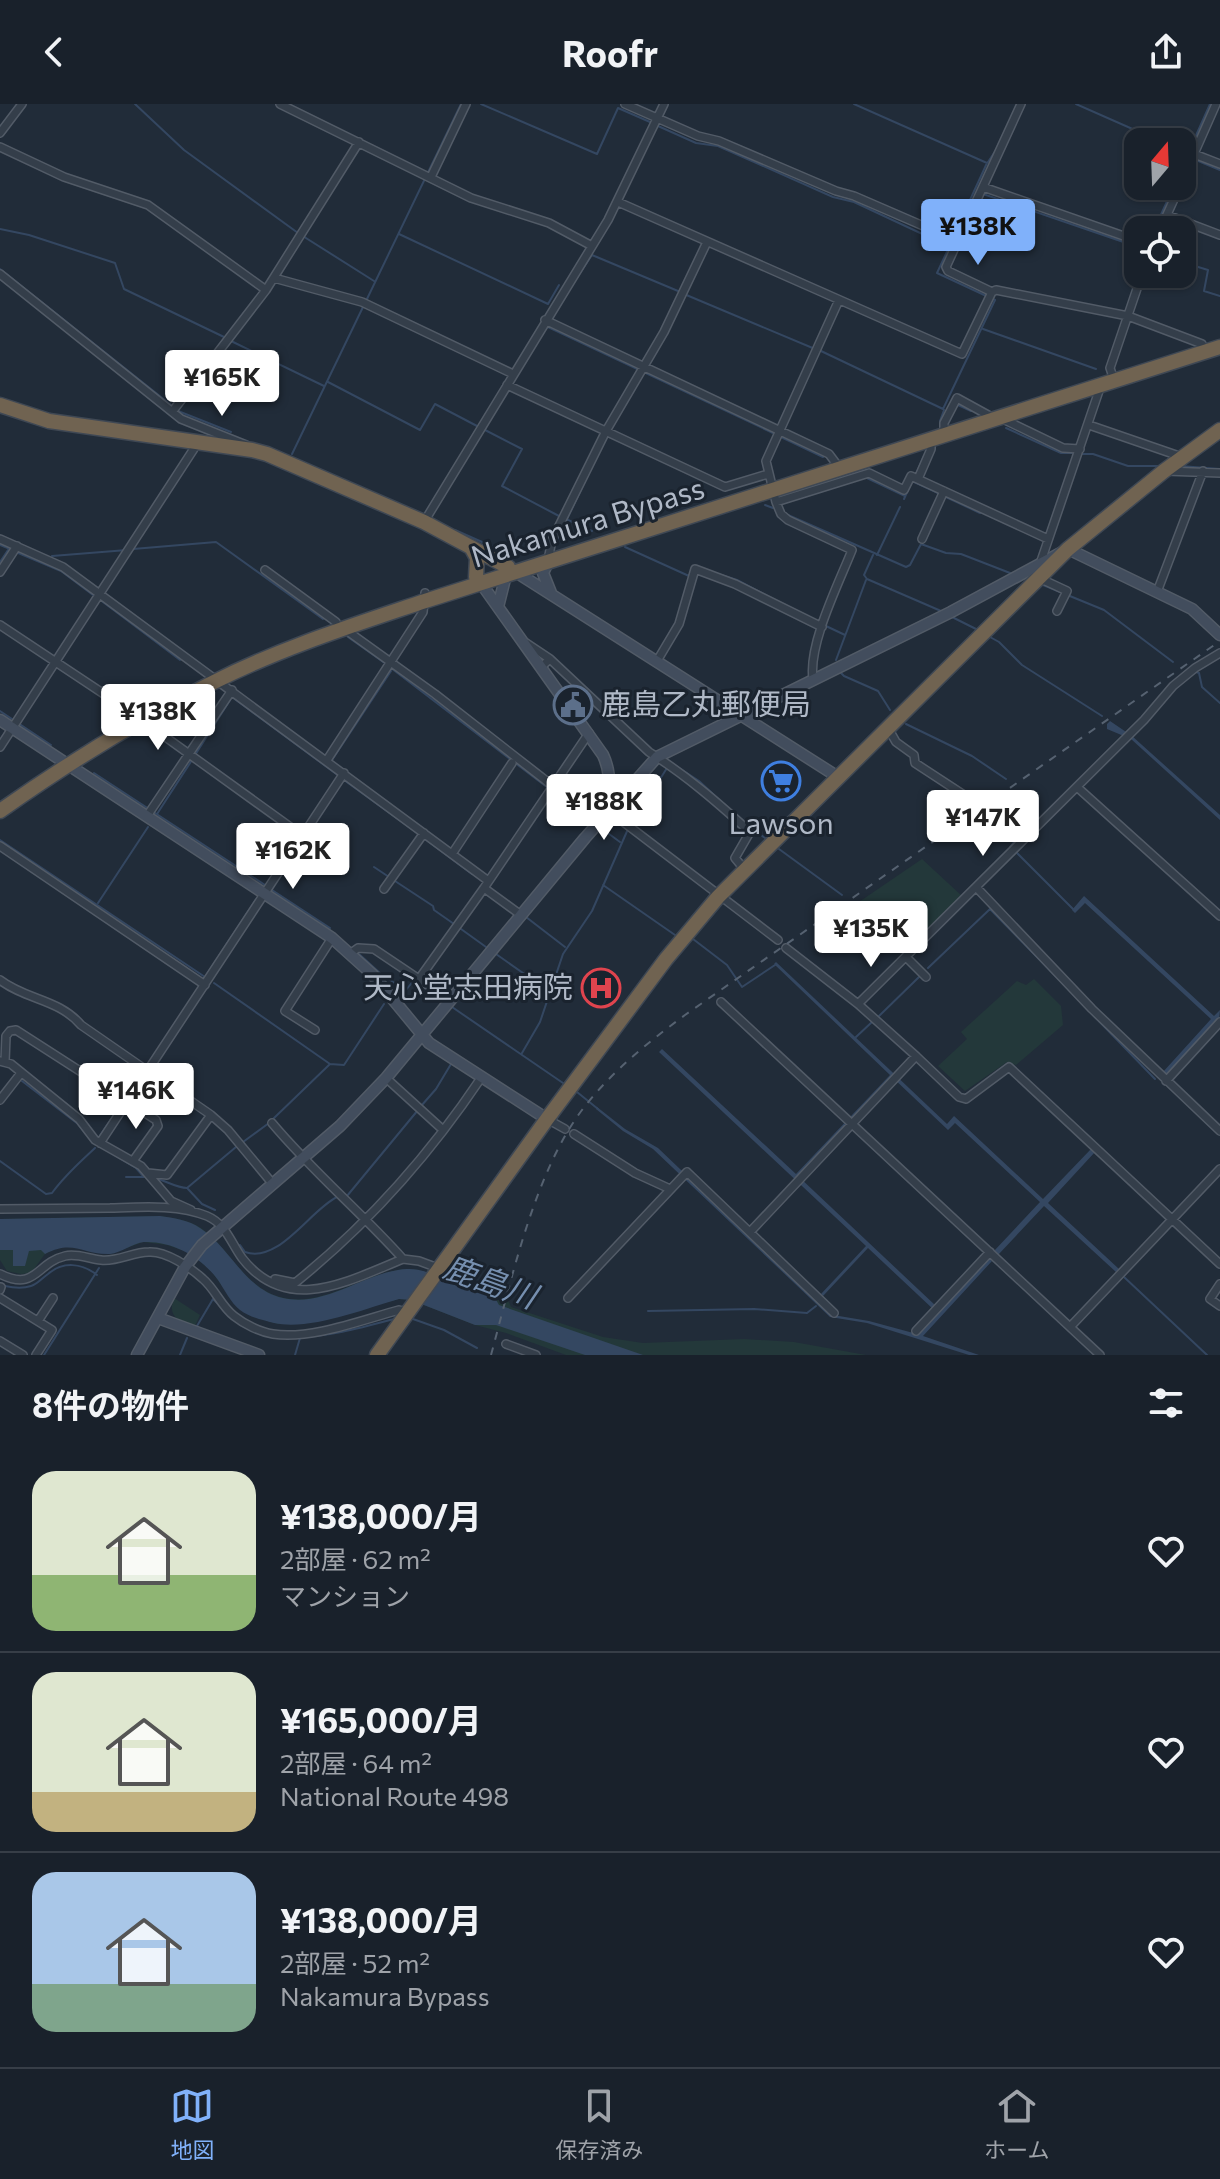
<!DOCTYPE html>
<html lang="ja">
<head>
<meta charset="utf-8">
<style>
	:root { --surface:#19212b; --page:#262e37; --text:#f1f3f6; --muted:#9fa3a9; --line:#373e47; --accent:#80b1fa }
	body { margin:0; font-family:Commissioner,"Noto Sans JP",sans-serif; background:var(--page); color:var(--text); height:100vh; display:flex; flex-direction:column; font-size:30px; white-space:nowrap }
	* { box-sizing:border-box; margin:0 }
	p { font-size:26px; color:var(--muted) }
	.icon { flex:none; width:44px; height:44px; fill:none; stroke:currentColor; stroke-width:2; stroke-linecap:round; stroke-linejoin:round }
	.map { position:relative; height:1251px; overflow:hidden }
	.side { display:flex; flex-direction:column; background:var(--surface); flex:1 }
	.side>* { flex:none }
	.needle { width:52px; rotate:19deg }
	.controls { position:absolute; left:1124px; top:24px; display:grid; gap:16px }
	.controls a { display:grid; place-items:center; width:72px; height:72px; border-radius:16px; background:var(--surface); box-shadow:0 2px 6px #0004,0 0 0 2px var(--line); font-size:40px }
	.price { position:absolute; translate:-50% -68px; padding:0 18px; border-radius:8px; background:#fff; color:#222; font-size:26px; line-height:52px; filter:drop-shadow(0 2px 4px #0008) }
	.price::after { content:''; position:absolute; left:50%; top:48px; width:24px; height:18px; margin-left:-12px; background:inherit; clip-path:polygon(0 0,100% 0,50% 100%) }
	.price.active { background:var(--accent); color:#111 }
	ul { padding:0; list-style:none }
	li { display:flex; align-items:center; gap:24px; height:200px; padding:0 32px }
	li+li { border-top:2px solid var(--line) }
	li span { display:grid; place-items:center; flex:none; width:224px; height:160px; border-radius:24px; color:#555 }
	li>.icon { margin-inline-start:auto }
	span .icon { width:96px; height:96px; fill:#fffc; stroke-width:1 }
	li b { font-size:34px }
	h2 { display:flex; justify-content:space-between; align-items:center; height:96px; padding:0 32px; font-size:34px }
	header { display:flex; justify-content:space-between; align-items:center; height:104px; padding:0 32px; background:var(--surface); font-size:36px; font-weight:700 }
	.dock { display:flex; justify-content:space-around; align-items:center; height:112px; border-top:2px solid var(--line); background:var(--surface); font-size:22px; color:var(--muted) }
	.dock a { display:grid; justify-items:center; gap:4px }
	.dock .active { color:var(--accent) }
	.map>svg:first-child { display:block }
	.green { fill:#23383a }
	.water { fill:#344761 }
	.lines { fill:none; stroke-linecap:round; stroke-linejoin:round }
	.stream { stroke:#344761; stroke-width:2 }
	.street-casing { stroke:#525b67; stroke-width:10 }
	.secondary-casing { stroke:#525b67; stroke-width:13 }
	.highway-casing { stroke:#3f4854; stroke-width:17 }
	.street { stroke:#343e4a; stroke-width:7 }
	.secondary { stroke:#424d5d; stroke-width:10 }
	.highway { stroke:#706351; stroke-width:14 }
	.rail { stroke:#566271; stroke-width:2; stroke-dasharray:8 8; stroke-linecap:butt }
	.labels { text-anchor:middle; stroke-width:6; stroke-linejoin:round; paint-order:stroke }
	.street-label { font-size:30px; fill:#afb8c6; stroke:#1a232e }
	.poi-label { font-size:30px; fill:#afb8c6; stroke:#1a232e; text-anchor:start }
	.water-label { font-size:32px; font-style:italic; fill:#768faf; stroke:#1a232e }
</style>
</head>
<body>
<header><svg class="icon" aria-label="back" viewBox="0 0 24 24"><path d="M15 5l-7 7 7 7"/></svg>Roofr<svg class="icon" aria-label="share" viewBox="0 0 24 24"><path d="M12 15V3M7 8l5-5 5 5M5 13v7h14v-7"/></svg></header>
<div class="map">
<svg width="1220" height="1251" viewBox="0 0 1220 1251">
	<rect width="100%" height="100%" fill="#212c39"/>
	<path class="green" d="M 922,755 L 962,792 L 909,847 L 856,800 Z
		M 1034,875 L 1061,902 L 1063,921 L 1016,961 L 1007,958 L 965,987 L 938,962 L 967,935 L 961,928 L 1017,877 L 1026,881 Z
		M 160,1112 C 173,1114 189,1116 201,1124 C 231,1145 245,1186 284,1194 C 326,1203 368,1166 408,1165 C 428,1165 443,1177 460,1183 C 476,1189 492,1192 508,1196 L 511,1203 L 603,1233 L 643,1239 L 744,1235 L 794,1238 L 866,1251 L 626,1251 L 437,1180 L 276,1205 L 204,1133 L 0,1115 Z
		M 0,1133 L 176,1133 L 256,1207 L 387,1186 L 603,1251 L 566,1251 L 506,1229 L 475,1221 L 411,1196 L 399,1195 L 309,1219 L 278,1220 L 254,1213 L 238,1204 L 212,1168 L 191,1149 L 167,1141 L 143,1138 L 110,1150 L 69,1142 L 57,1144 L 45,1150 L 31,1169 L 21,1170 L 7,1167 L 0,1156 Z
		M 174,1194 L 200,1211 L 194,1224 C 178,1217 167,1212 174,1194 Z"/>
	<path class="water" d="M 1110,617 L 1132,632 L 1220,711 L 1220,716 L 1131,635 L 1107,625 L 1107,620 Z
		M 1084,792 L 1214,912 L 1220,906 L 1219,916 L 1167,971 L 1163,968 L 1211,915 L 1085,799 L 1075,809 L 1072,806 Z
		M 776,858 L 947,1020 L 954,1012 L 1043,1095 L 1091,1045 L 1095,1048 L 1048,1099 L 1119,1165 L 1116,1168 L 1044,1102 L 998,1151 L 994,1147 L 1040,1098 L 955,1019 L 948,1026 L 892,973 L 798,1072 L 936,1202 L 933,1205 L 868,1144 L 823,1192 L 821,1190 L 866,1142 L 659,948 L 662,945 L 796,1070 L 890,971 L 774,860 Z
		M 597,1003 L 625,1025 L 658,1044 L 833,1211 L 869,1217 L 917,1230 L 988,1154 L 992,1157 L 923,1232 L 979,1251 L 969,1251 L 867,1219 L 830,1213 L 653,1045 L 623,1027 L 596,1005 Z
		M 160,1112 C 173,1114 189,1116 200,1124 C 231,1144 244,1185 283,1194 C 326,1204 366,1167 407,1165 C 426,1164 442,1176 459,1183 C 470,1187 482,1189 494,1192 L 499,1201 L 643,1251 L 585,1251 L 496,1221 L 475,1221 L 411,1196 L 399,1195 C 364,1205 309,1227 274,1219 C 262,1216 249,1213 240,1206 C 231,1199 224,1185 218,1176 C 201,1153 173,1137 144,1138 C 133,1139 121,1149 110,1150 C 82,1151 74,1135 45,1150 L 41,1146 L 29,1147 L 25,1162 L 13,1162 L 13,1146 L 0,1146 L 0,1115 Z"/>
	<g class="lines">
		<path class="stream" d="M 135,0 L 184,46 L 298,129 L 374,177
			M 481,0 L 597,50 L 618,4 L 650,18
			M 854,0 L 987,59 L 953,133
			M 1076,0 L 1162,38
			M 658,22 L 696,39 L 718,42 L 833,93 L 854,98 L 948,142
			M 1196,56 L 1220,66
			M 988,58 L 998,43
			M 1182,63 L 1210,0
			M 983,90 L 1138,143
			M 0,125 L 29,131 L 115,159 L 124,185 L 224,233
			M 1154,126 L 1174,82
			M 399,130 L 548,200 L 559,181
			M 1182,158 L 1208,166 L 1204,187 L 1220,192
			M 0,165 L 171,301
			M 576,175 L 592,151 L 678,187
			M 684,190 L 815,245
			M 366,197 L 461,0
			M 548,223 L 773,329
			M 983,225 L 1096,265
			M 231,237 L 324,282
			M 821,247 L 943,305 L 995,196 L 937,169 L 951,139
			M 328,278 L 420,326 L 435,300 L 477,322
			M 956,300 L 971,307
			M 178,307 L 231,328
			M 940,317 L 944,306
			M 1006,324 L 1061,349 L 1076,349
			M 485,326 L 522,345 L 502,382 L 559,412
			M 781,333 L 823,353
			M 292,350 L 363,203
			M 1082,350 L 1093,350 L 1128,362 L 1158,362
			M 1180,362 L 1220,365
			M 916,370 L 924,352
			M 867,374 L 905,392
			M 946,393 L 980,409
			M 904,395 L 912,377 L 938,389
			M 765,401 L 773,404
			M 788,411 L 906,463 L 910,461 L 921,440 L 946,449 L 961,450 L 1010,469
			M 568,416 L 592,427
			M 455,426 L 509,450 L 547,439
			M 557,436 L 598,350
			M 0,441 L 10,445
			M 625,443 L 689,472 L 691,468
			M 133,445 L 216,438 L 323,515
			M 16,448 L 61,467 L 93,491
			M 873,451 L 864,471 L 867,475 L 941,507
			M 877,451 L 900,403
			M 52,452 L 127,446
			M 0,458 L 8,446
			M 693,462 L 737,476 L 781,499
			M 1043,481 L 1104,506 L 1173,558
			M 99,495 L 180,556
			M 952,513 L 976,525
			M 826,522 L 845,531
			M 348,533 L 386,560
			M 990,533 L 999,538 L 1022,561 L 1102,612
			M 836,556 L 866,476
			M 391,564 L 548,684
			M 1196,568 L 1199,569 L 1202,583 L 1220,599
			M 841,569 L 844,572 L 878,587 L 890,606
			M 0,607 L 12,615
			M 18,619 L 51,641
			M 906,620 L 972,652 L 1006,675
			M 195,651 L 232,593 L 339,672
			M 332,656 L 391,567
			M 670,658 L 699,677 L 727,703
			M 94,669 L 265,781
			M 344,676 L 420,731
			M 553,688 L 592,718
			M 157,710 L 192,656
			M 743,718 L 765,734
			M 632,719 L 667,664
			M 601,724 L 620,738
			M 425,735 L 472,770
			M 0,736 L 205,873
			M 1010,743 L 1014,738 L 986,710 L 1015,688
			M 779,745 L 842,791
			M 1015,747 L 1073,805
			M 374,763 L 389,773
			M 395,777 L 433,802 L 434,806 L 454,820
			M 603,781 L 675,831
			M 272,786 L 330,824
			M 98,799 L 148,723
			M 854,802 L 911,852
			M 526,813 L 565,843
			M 461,825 L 486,843
			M 693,835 L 727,861 L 742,883 L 775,861
			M 359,850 L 382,871 L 406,886 L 414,876 L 442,896
			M 496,850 L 550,888
			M 928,864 L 990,805 L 1083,900
			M 207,870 L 257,794
			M 214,879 L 330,960
			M 452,903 L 563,979
			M 1093,911 L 1155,975
			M 877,914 L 919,873
			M 856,933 L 872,918
			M 522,949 L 540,918 L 563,850 L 592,807 L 628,725
			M 146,963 L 191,895
			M 22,977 L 78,1020 L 89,1033
			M 577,988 L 598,1005
			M 126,993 L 142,969
			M 422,1001 L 436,985 L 451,960
			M 273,1015 L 330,960 L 344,961 L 384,900
			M 99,1033 L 122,999
			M 93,1038 L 136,1064 L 144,1073
			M 243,1038 L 269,1019
			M 0,1057 L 46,1090 L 52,1089 C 65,1071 79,1059 95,1044
			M 126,1073 L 144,1073
			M 154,1074 C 165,1076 176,1084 187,1084 L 236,1043
			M 188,1085 L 202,1100 L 215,1106
			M 347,1092 L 418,1006
			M 240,1141 L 245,1148 C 279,1160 310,1106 337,1093
			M 1124,1173 L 1207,1251
			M 5,1182 C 14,1184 22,1185 31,1182 C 38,1180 42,1174 48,1170 C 63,1157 82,1159 97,1171
			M 648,1207 L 754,1205 L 807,1209 L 816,1202
			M 413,1215 L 444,1226 L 477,1244
			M 197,1222 L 213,1195 C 264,1251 327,1233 394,1215
			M 44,1251 L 99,1164
			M 180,1251 L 187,1234
			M 295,1251 L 300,1234"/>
		<g class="street-casing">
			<path id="street" d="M 280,0 L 471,94 L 549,119 L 592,142
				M 625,0 L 698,32 L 719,37 L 836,87 L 854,92 L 958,137
				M 0,29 L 22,0
				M 0,43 L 64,73 L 148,101 L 266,186
				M 1194,50 L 1220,60
				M 431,73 L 466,0
				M 1182,77 L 1216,0
				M 983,83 L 1138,137
				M 618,98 L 962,250 L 992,188 L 996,186 L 1128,212 L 1202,240
				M 1167,111 L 1220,131
				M 1160,126 L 1180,82
				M 0,170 L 181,315 L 246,341
				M 274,174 L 362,198 L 513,270
				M 992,188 L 948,167 L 946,163 L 1021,0
				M 545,216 L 829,350 L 841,366
				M 1114,276 L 1110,264 L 1142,170
				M 507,281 L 725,383 L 768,370
				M 172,308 L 266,186 L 359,38
				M 1003,315 L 1063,344 L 1080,345
				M 1089,321 L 1182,353
				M 944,325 L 944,319 L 957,294 L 988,311
				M 1166,367 L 1220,369
				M 918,375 L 931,345 L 931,337
				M 776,398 L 869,369 L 904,386 L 911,372 L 1048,435
				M 424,418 L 608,116 L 664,0
				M 0,435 L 63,463 L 487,776
				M 922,435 L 944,387
				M 548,456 L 552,436 L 606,327 L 664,228 L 707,138
				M 1040,460 L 1101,281
				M 265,466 L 336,518
				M 0,468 L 17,442
				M 1039,474 L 1067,487 L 1057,507
				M 1157,488 L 1203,367
				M 0,521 L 128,606 L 332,753
				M 346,526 L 435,590 L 599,718
				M 526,539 L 550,555
				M 657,557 L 679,520 L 695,465 L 735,480 L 822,523
				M 541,563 L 550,555 L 649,648 C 686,671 718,699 750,728 L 735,754 L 744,765
				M 813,575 C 808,540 839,479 852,446 L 788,416 L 781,410 L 776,398 L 766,357 L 839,196
				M 888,624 L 896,638 L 914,651 L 915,659 L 970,695
				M 0,643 L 197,340
				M 327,656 L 423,508 L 425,489
				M 1077,683 L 1220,812
				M 609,707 L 778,836
				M 147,712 L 232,586
				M 0,742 L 205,881
				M 452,750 L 512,659
				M 976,783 L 1092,905 L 1220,1027
				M 384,785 L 424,729
				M 521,811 L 484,784 L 589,629
				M 351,849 L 358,844 L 374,845 L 450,896
				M 906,853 L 926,873
				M 419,875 L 484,784
				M 0,876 C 26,896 59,895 81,921 L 211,1011 L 228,1026 L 272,1079
				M 721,898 L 1100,1251
				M 858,900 L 1144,616 L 1173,582 L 1195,564 L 1220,549
				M 315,926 L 285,907 L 332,834
				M 916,952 L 959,993 L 966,995 L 1009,963 L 1220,1160
				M 0,957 L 11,960 L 79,1015 L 95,1036 L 141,1062 L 171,1097 L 191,1106
				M 5,958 L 6,932 L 10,927 L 16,926 L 156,1016 L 158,1022 L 133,1057
				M 386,974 L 442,1025
				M 1166,977 L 1220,918
				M 0,996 L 21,969
				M 547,1015 L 565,1025
				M 272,1019 C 313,1068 361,1108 403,1155 L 419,1157 L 438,1164
				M 574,1030 L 635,1069 L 670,1085
				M 100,1039 L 344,669
				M 148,1069 L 167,1071 L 211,1011
				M 0,1105 C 37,1105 73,1104 110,1104 C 141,1103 178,1100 207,1112 C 226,1120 231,1139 242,1154 C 287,1212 348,1177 403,1155
				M 750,1128 L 916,952 L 858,900 L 786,844
				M 0,1170 C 36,1188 36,1159 65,1152 C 77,1149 89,1155 101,1156 C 118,1158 132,1148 149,1148 C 166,1147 190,1163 203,1175 C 215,1185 221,1202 234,1212 C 244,1220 260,1228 273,1230 C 310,1236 362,1216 399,1206 L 407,1208
				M 275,1175 L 295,1179 C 367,1121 430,1050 481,974
				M 1220,1180 L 1210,1195 L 1220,1202
				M 0,1186 L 1,1183
				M 0,1194 L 52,1226 L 36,1251
				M 568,1194 L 687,1068 L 834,1209
				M 38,1217 L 53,1194
				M 1071,1222 L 1220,1065
				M 916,1227 L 990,1148
				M 0,1237 L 23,1251
				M 506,1240 L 536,1251"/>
		</g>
		<g class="secondary-casing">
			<path id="secondary" d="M 548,458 L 543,469 L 551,489
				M 478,475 L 603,651 C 613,673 607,685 609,707
				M 498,503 L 508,463 L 838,673
				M 0,616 L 332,834 L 372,870 L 429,939 L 547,1015
				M 158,1214 L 259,1251
				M 137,1251 L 185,1163 L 202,1141 L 340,1022 L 386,974 L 585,734 L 657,653 L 951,508 L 1068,445 L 1192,505 L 1220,531"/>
		</g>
		<g class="highway-casing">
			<path id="highway" d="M 0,301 L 49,317 L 252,346 L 267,350 L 424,418 L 508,463
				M 471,443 L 477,454 L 476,473
				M 0,707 C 68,659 139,615 214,578 C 281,544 354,521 425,497 L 1220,243
				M 377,1251 L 547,1015 L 666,855 L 718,793 L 1068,445 L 1164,367 L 1220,326"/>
		</g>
		<use href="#street" class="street"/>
		<use href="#secondary" class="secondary"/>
		<use href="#highway" class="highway"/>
		<path class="rail" d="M 491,1251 C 512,1174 534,1070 582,1006 C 611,968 647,939 685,911 L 1220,537"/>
	</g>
	<defs>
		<g id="civic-ring" transform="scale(2)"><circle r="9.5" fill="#1a232e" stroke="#5c6f8a" stroke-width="1.5"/><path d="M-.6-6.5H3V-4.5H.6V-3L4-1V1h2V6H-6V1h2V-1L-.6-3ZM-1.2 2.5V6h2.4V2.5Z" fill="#5c6f8a"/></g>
		<g id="supermarket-ring" transform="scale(2)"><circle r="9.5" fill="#1a232e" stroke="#3f7fe0" stroke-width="1.5"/><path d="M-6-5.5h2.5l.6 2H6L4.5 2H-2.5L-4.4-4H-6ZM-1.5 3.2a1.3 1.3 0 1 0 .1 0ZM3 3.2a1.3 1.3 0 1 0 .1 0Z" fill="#3f7fe0"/></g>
		<g id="hospital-ring" transform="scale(2)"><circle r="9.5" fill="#1a232e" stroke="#e0444e" stroke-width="1.5"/><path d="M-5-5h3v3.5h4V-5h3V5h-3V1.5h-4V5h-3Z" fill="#e0444e"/></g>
	</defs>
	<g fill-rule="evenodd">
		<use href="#civic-ring" x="573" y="601"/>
		<use href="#supermarket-ring" x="781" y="677"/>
		<use href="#hospital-ring" x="601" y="884"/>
	</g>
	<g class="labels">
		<g class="street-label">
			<text transform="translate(588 419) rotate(-17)" y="10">Nakamura Bypass</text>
		</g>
		<g class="poi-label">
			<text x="601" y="611">鹿島乙丸郵便局</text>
			<text x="781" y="730" text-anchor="middle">Lawson</text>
			<text x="573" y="894" text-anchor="end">天心堂志田病院</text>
		</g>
		<g class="water-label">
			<text transform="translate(490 1178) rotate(20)" y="11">鹿島川</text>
		</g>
	</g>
</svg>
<div class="controls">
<a><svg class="needle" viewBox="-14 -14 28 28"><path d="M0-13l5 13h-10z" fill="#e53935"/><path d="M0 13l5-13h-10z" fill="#9fa3a9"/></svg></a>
<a><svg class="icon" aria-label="locate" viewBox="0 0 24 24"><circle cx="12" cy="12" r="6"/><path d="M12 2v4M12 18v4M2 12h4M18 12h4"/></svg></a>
</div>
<b class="price active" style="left:978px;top:163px">¥138K</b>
<b class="price" style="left:222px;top:314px">¥165K</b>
<b class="price" style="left:158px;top:648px">¥138K</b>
<b class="price" style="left:604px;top:738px">¥188K</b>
<b class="price" style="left:983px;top:754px">¥147K</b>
<b class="price" style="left:293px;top:787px">¥162K</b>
<b class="price" style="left:871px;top:865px">¥135K</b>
<b class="price" style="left:136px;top:1027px">¥146K</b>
</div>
<section class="side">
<h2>8件の物件<svg class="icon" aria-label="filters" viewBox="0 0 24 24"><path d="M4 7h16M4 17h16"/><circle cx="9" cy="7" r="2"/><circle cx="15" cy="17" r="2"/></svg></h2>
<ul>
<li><span style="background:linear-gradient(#dfe7d0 65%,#8fb573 0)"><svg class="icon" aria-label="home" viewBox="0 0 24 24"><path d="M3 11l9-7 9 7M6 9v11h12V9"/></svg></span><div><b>¥138,000/月</b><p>2部屋 · 62 m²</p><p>マンション</p></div><svg class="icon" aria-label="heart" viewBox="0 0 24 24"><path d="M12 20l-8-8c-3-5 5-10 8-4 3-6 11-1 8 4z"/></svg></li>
<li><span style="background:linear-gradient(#dfe7d0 75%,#c2b280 0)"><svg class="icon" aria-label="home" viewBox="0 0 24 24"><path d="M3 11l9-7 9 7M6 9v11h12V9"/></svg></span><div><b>¥165,000/月</b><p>2部屋 · 64 m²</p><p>National Route 498</p></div><svg class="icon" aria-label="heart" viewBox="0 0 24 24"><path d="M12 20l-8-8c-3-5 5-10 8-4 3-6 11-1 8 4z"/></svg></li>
<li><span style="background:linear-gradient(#a9c7e8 70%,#7fa58c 0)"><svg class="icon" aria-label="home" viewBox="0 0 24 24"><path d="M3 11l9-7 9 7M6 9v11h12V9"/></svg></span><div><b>¥138,000/月</b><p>2部屋 · 52 m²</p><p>Nakamura Bypass</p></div><svg class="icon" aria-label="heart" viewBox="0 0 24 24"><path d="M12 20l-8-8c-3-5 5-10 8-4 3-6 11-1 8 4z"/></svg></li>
</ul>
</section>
<nav class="dock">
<a class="active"><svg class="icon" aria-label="map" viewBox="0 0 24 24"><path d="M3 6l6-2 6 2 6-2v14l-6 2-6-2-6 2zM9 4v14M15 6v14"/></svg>地図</a>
<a><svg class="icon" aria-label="saved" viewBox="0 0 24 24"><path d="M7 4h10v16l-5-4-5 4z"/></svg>保存済み</a>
<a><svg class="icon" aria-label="home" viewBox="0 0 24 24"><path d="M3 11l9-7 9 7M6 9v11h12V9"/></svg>ホーム</a>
</nav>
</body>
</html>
